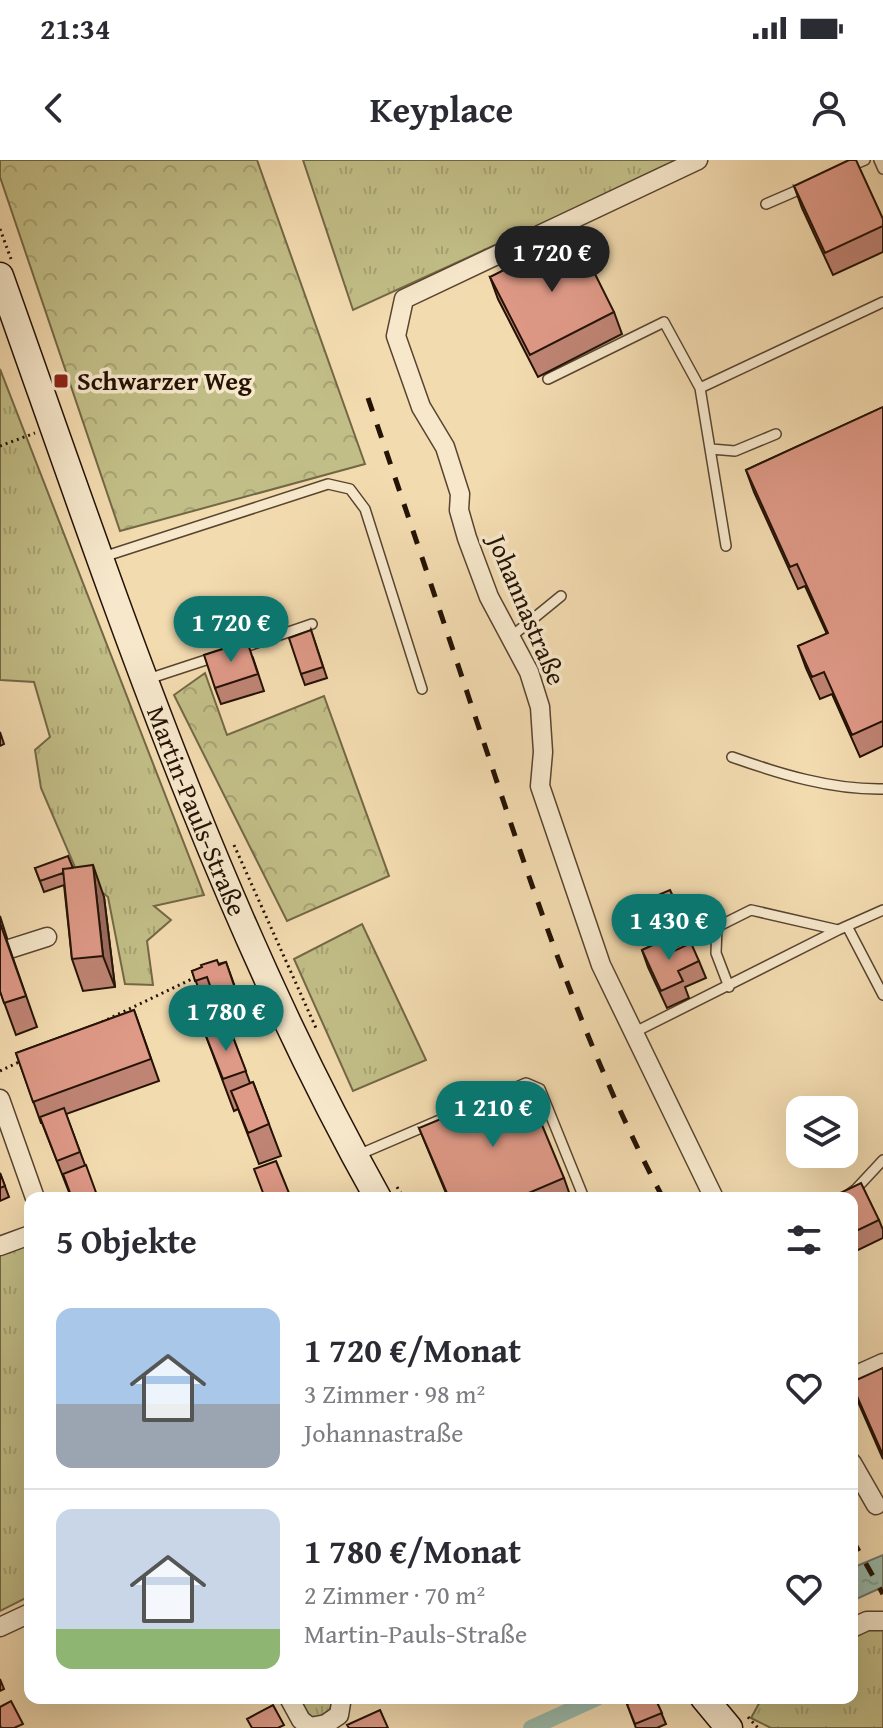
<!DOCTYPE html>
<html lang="de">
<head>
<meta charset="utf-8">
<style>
	:root { --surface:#fff; --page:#f7f7f7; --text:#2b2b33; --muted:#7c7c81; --line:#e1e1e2; --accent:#0f766e }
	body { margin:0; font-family:"Gentium Book Plus",serif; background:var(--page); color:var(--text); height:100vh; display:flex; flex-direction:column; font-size:30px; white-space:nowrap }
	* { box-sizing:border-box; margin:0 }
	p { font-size:26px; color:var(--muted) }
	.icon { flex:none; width:44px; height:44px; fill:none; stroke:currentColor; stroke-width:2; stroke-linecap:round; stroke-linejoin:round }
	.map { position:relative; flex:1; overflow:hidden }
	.details { position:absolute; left:24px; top:1032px; width:834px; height:512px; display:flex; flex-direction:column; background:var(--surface); border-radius:16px; box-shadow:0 8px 32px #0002 }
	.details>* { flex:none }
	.fabs { position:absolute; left:786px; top:936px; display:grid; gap:16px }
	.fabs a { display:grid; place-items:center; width:72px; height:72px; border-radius:16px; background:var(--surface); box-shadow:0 8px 32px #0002; font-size:40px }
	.price { position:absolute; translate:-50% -68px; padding:0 18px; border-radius:28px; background:var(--accent); color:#fff; font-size:26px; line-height:52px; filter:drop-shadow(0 2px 4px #0008) }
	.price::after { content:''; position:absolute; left:50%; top:48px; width:24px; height:18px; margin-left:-12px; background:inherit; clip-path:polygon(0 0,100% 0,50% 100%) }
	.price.on { background:#222; color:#fff }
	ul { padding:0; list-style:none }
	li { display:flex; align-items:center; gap:24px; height:200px; padding:0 32px }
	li+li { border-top:2px solid var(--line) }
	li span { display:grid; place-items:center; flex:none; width:224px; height:160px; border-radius:16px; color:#555 }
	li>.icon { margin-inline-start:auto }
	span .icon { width:96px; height:96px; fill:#fffc; stroke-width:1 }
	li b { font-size:34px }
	h2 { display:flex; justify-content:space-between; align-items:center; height:96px; padding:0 32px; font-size:34px }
	.status { display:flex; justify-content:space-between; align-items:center; height:56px; padding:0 40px; background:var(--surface); direction:ltr }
	.status svg { height:22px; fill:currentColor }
	header { display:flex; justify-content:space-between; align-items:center; height:104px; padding:0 32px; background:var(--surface); font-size:36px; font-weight:800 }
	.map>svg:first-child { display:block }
	.grass { fill:url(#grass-tufts); stroke:#736846; stroke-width:2 }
	.forest { fill:url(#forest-crowns); stroke:#736846; stroke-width:2 }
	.water { fill:url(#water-ripples); stroke:#6b7769; stroke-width:2 }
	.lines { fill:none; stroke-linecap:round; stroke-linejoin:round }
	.canal { stroke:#9bbbab; stroke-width:16 }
	.lane-casing { stroke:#584430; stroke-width:12 }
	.street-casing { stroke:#584430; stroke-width:21 }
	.secondary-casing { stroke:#241205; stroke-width:29 }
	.path { stroke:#241205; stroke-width:3; stroke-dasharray:2 4; stroke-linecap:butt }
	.lane { stroke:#f7e8cc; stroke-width:9 }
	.street { stroke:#f7e8cc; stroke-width:18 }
	.secondary { stroke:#f7e8cc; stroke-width:26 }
	.rail { stroke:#241205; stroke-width:5; stroke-dasharray:14 14; stroke-linecap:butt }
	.wall { fill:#bf8474; stroke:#241205; stroke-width:2 }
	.shaded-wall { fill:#9b6b5e; stroke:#241205; stroke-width:2 }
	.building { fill:#de9987; stroke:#241205; stroke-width:2 }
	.poi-dot { fill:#8f2418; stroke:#f7e8cc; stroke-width:3 }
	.labels { text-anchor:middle; stroke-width:7; stroke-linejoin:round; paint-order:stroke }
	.poi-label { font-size:26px; font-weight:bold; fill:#241205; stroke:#f7e8cc; text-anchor:start }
	.street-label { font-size:26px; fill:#241205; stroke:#f7e8cc }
</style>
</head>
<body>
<div class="status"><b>21:34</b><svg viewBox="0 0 49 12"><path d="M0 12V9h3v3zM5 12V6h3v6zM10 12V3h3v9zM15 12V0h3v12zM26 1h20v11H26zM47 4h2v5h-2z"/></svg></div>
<header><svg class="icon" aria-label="back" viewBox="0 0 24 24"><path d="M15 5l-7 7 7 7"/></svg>Keyplace<svg class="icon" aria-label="person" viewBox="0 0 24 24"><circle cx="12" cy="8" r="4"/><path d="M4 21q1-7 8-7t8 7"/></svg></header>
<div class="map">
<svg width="883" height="1568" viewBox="0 0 883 1568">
	<defs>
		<pattern id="grass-tufts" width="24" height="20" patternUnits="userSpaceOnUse" patternTransform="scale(2)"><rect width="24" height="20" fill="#c2be87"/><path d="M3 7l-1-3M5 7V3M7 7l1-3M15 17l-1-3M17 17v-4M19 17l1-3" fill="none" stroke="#a7a273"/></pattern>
		<pattern id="forest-crowns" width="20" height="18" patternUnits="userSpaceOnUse" patternTransform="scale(2)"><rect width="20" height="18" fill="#c2be87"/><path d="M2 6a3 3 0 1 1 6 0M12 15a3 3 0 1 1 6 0" fill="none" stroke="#a7a273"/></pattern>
		<pattern id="water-ripples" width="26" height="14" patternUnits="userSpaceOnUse" patternTransform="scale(2)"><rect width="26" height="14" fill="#9bbbab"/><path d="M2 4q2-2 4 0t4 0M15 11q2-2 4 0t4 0" fill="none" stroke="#85a092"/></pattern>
	</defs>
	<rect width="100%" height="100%" fill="#f3dbb0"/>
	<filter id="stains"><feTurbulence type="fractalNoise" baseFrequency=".0025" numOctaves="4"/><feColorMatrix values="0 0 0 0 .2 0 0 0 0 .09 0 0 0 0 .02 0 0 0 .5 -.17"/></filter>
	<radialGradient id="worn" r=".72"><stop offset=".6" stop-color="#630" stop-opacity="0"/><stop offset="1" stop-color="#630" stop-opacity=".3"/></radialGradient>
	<path class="grass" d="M 303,0 L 681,0 L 353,150 Z
		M 0,209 L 204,735 L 154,746 L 171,760 L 147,781 L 153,825 L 125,824 L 108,737 L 77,712 L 41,628 L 35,590 L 50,577 L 34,522 L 0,520 Z
		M 362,764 L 426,900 L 353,931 L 294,799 Z
		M 30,1081 L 30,1436 L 0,1451 L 0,1092 Z
		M 883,1462 L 883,1568 L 771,1568 L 751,1558 L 762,1538 L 852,1538 L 852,1474 Z
		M 298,1538 L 330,1538 L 332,1542 L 329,1554 L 313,1559 L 306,1554 Z"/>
	<path class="forest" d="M 0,0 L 257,0 L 365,304 L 120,371 L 0,17 Z
		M 205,513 L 227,575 L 324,536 L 389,716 L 287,761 L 174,535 Z"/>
	<path class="water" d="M 883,1395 L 883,1427 L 852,1441 L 852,1408 Z"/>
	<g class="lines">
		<path class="canal" d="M 531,1568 L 597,1538"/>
		<g class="lane-casing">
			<path id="lane" d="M 879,0 L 883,9
				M 846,8 L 865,0
				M 766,44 L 803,28
				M 548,219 L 664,162 L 700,228 L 883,142
				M 700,228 L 726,386
				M 711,289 L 735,291 L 776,274
				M 103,397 L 328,324 L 350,329 L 365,349 L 422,529
				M 512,476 L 561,436
				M 239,489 L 312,464
				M 148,519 L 218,496
				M 732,597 C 780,614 832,630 883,629
				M 847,766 L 883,835
				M 729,827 L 716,793 L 717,767 L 751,750 L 838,770
				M 633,873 L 838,770 L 883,750
				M 358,995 L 526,923 L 540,929 L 584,1038
				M 844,1038 L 856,1029 L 883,1000"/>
		</g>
		<g class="street-casing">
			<path id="street" d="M 698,0 L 404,139 L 396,176 L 421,247 L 445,287 L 460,334 L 459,350 L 467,378 L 489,437 L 529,512 L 540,547 L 543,592 L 540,626 L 601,805 L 714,1038
				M 0,792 L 47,777
				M 0,939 L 35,1038
				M 0,1086 L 30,1075
				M 852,1217 L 883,1203
				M 852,1303 L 876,1345
				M 0,1467 L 30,1453
				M 852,1468 L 867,1461 L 883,1461
				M 289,1538 L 301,1560 L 310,1567 L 326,1564 L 339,1555 L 341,1543 L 339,1538"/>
		</g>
		<g class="secondary-casing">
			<g id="secondary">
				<path id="s1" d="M 0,116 C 111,428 215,748 378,1038"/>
				<path d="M 704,1538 L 729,1568"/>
			</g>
		</g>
		<path class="path" d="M 0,69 L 11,99
			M 0,286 L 35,273
			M 234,685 L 316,868
			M 102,862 L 196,817
			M 0,911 L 19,902
			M 397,1027 L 404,1038
			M 748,1557 L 758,1568"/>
		<use href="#lane" class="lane"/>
		<use href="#street" class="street"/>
		<use href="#secondary" class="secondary"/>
		<path class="rail" d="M 368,238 C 411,364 453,490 495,616 C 543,760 592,904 663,1038
			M 852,1379 L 883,1434"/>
	</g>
	<path class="wall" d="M 794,26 L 883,59 L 883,92 L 833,115 L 802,48 Z
		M 490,117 L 614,152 L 622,174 L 538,217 L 498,139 Z
		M 883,247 L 883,586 L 860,597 L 832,534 L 820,539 L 806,508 L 798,486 L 827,474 L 805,426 L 798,429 L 754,332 L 746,310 Z
		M 311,470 L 327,518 L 305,525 L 301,514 Z
		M 253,498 L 264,531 L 221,544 L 215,528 Z
		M 0,572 L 4,584 L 0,586 Z
		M 35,708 L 73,708 L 104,737 L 115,827 L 83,831 L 72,799 L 64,725 L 44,732 Z
		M 637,744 L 685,763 L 691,780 L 673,788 L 674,791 L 699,801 L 706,818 L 685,827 L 689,838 L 667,848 L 648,807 L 642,790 L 654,785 Z
		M 0,756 L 7,778 L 6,778 L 37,867 L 16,875 L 0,831 Z
		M 226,802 L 249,866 L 242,868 L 243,872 L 233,877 L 250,923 L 253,922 L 281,996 L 259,1004 L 238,949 L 234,951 L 206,876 L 215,872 L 192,811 Z
		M 134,850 L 159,921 L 66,954 L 85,1005 L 69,1032 L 42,963 L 41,963 L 16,893 Z
		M 419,968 L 564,1018 L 571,1038 L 448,1038 Z
		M 0,1013 L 9,1037 L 0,1041 Z
		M 852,1038 L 879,1060 L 883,1070 L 883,1078 L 852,1093 Z
		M 883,1208 L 883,1299 L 859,1244 L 852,1226 Z
		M 0,1519 L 4,1529 L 0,1531 Z
		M 655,1538 L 666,1564 L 657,1568 L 636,1568 L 627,1544 Z"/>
	<path class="shaded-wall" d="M 93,705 L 104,737 L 115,827 L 103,796 Z"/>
	<path class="building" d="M 849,0 L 856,0 L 883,59 L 883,66 L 825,93 L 794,26 Z
		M 575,74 L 614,152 L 530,195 L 490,117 Z
		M 883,247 L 883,561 L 852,575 L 824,512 L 812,517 L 798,486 L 828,473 L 797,404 L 790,407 L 746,310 Z
		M 311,470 L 323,507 L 301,514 L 289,478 Z
		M 247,481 L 258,514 L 215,528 L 204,495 Z
		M 68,696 L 73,708 L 63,709 L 63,713 L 40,721 L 35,708 Z
		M 93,705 L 103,796 L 72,799 L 63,709 Z
		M 670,730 L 685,763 L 652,778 L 637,744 Z
		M 0,763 L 26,836 L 4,843 L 0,831 Z
		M 668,778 L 674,791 L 691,783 L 699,801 L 678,811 L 683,821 L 661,831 L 642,790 Z
		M 217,800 L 219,805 L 226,802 L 237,834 L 230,837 L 232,841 L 208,851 L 203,841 L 214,837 L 207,817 L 195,821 L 192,811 L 202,807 L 201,805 Z
		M 134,850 L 151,899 L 33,942 L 16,893 Z
		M 229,867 L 246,911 L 223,919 L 206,876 Z
		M 253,922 L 269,964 L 248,973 L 231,931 Z
		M 525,924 L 564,1018 L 517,1038 L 449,1038 L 419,968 Z
		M 64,948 L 80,992 L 57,1001 L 40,957 Z
		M 276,1001 L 291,1038 L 265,1038 L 254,1009 Z
		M 86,1005 L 98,1038 L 72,1038 L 63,1014 Z
		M 0,1013 L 5,1026 L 0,1028 Z
		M 861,1023 L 879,1060 L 852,1073 L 852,1038 L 830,1038 Z
		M 883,1208 L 883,1295 L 852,1225 L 852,1222 Z
		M 641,1538 L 655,1538 L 662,1553 L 635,1564 L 627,1544 Z
		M 11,1541 L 23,1564 L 14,1568 L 1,1568 L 0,1565 L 0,1547 Z
		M 273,1545 L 284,1565 L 278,1568 L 252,1568 L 247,1559 Z
		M 380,1550 L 388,1568 L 349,1568 L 347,1565 Z"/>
	<rect class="poi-dot" x="53" y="213" width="16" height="16" rx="4"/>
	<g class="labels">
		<g class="poi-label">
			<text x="77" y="230">Schwarzer Weg</text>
		</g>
		<g class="street-label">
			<text transform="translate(527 450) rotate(67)" y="9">Johannastraße</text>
			<text dy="9" stroke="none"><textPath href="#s1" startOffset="570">Martin-Pauls-Straße</textPath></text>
		</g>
	</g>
	<rect width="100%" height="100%" filter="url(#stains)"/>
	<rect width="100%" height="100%" fill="url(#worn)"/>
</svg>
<div class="fabs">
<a><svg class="icon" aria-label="layers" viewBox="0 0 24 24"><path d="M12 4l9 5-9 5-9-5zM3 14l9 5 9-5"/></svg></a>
</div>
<b class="price on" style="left:552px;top:134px">1 720 €</b>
<b class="price" style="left:231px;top:504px">1 720 €</b>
<b class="price" style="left:669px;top:802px">1 430 €</b>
<b class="price" style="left:226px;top:893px">1 780 €</b>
<b class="price" style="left:493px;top:989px">1 210 €</b>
<section class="details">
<h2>5 Objekte<svg class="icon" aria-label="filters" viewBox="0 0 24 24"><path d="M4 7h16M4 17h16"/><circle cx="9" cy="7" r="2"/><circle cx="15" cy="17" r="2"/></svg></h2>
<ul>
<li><span style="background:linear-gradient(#a9c7e8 60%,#9aa5b1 0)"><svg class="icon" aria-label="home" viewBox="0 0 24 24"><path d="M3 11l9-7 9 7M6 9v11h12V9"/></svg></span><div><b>1 720 €/Monat</b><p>3 Zimmer · 98 m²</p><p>Johannastraße</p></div><svg class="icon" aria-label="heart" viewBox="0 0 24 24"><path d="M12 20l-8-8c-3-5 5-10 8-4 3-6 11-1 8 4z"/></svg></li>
<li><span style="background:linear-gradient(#c9d6e8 75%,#8fb573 0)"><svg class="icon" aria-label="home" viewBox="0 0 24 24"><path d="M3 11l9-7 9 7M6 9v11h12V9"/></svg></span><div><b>1 780 €/Monat</b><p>2 Zimmer · 70 m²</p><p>Martin-Pauls-Straße</p></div><svg class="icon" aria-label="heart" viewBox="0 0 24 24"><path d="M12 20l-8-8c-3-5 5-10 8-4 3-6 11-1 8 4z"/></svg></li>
</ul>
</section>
</div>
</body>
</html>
